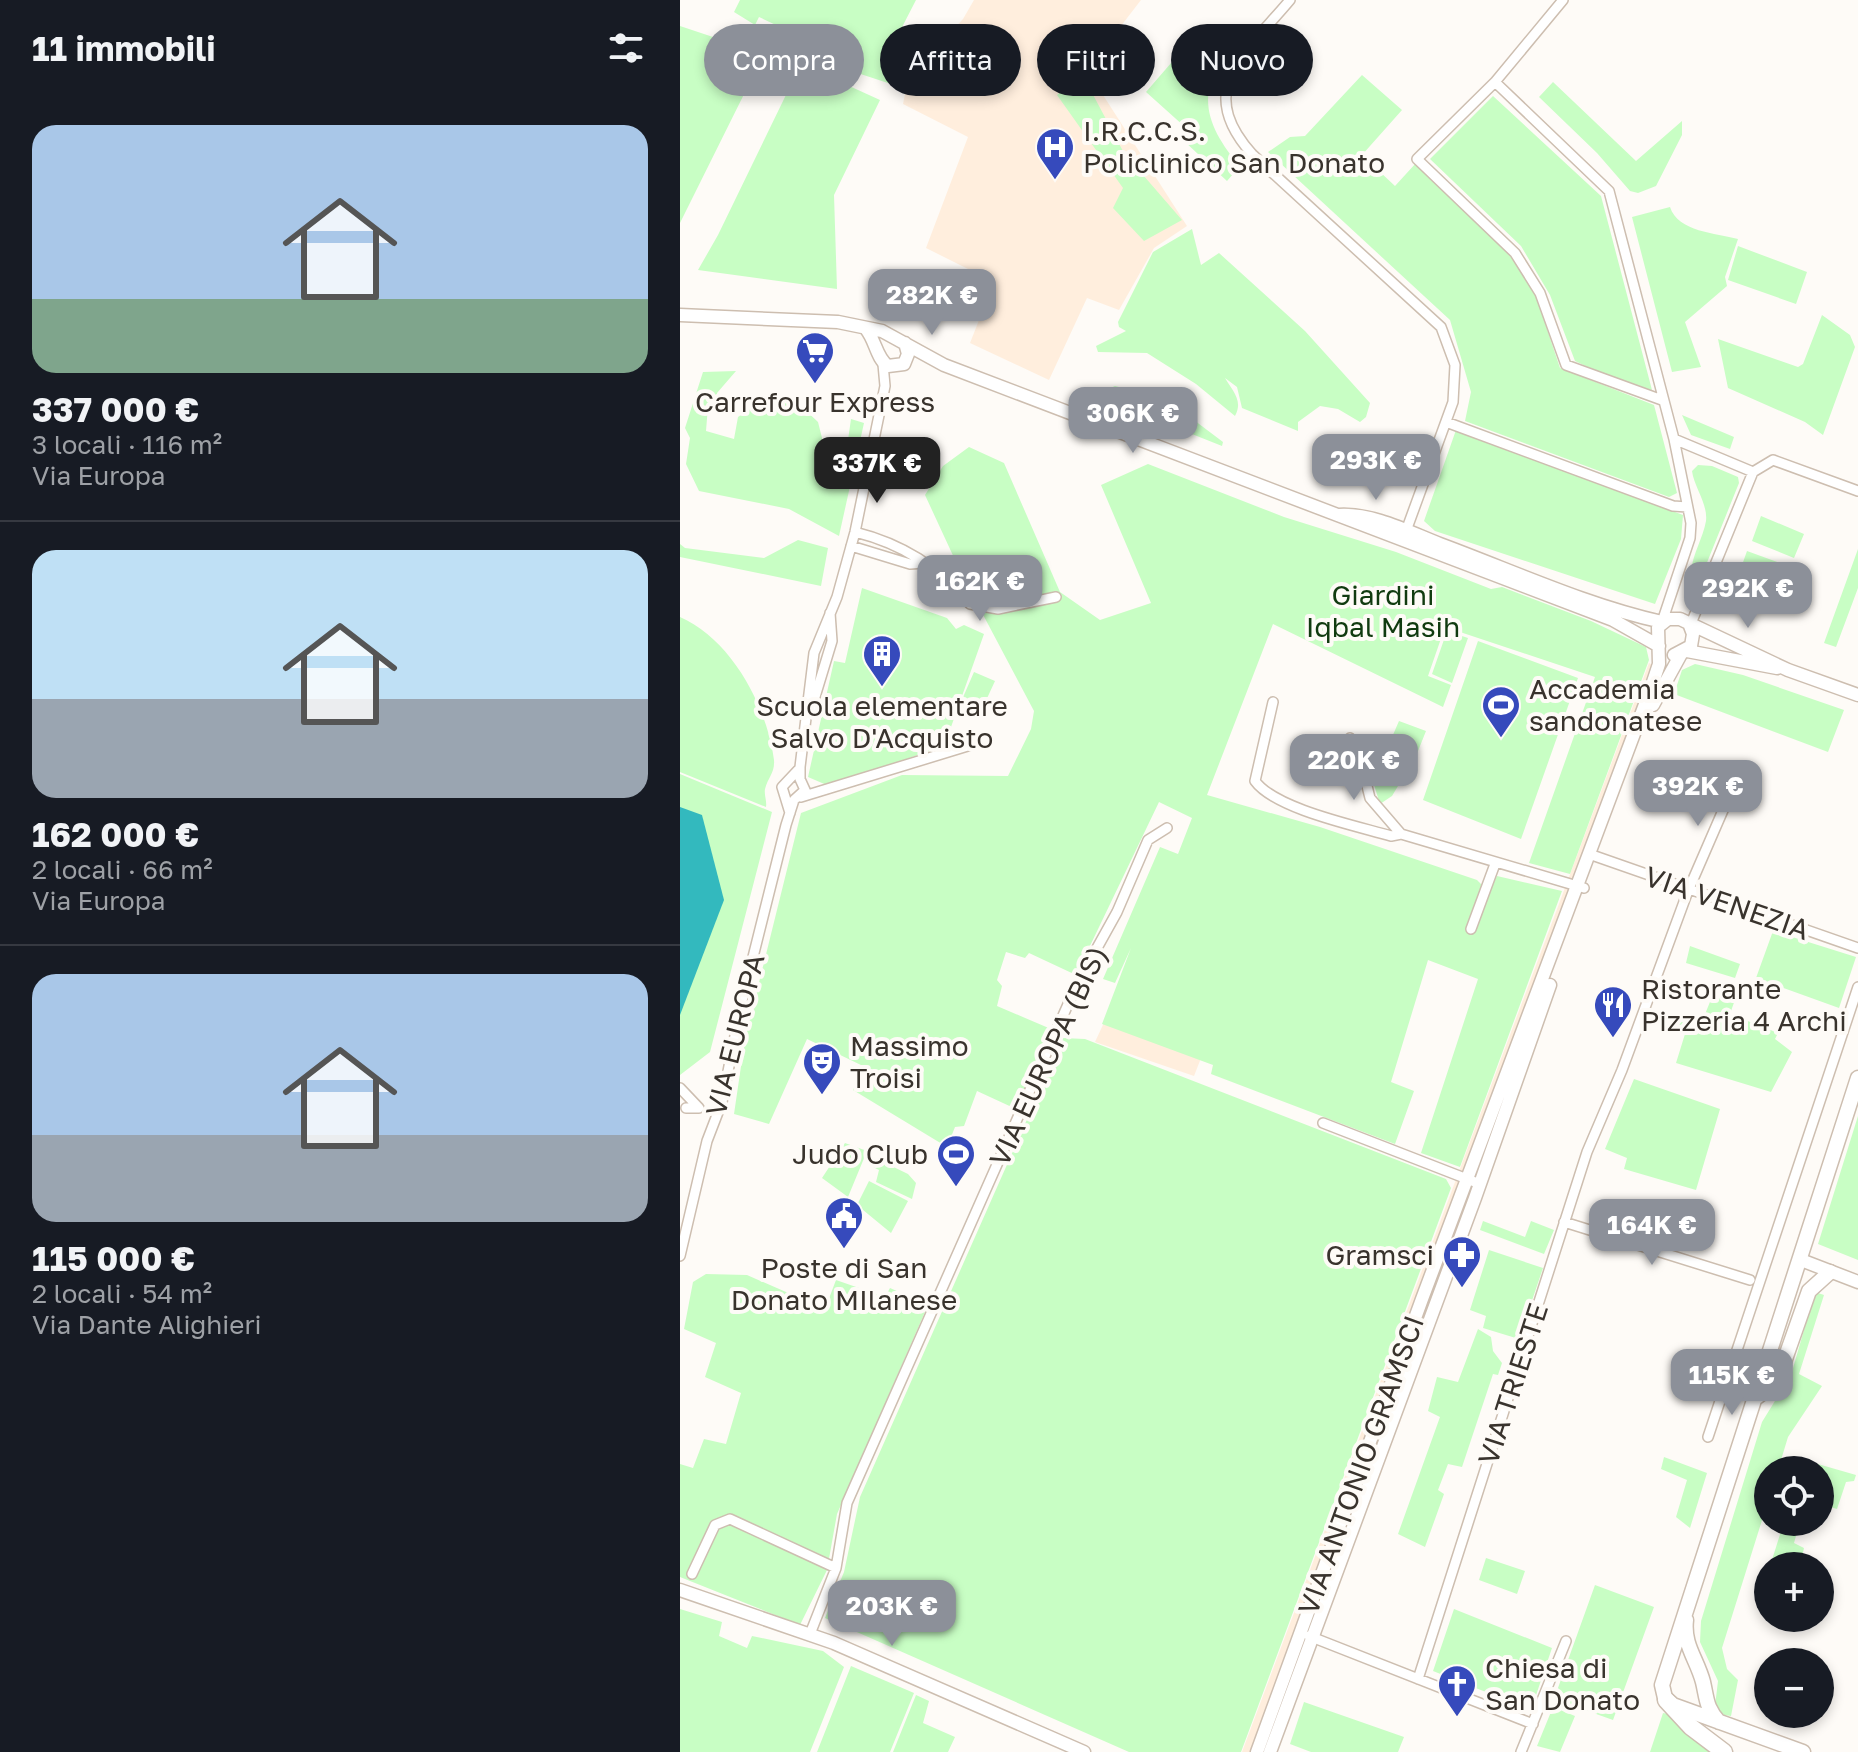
<!DOCTYPE html>
<html lang="it">
<head>
<meta charset="utf-8">
<style>
	:root { --surface:#171b24; --page:#242831; --text:#f1f3f6; --muted:#9ea1a6; --line:#363941; --accent:#8c9099 }
	body { margin:0; font-family:"Golos Text",sans-serif; background:var(--page); color:var(--text); height:100vh; display:flex; flex-direction:column; font-size:30px; white-space:nowrap }
	* { box-sizing:border-box; margin:0 }
	p { font-size:26px; color:var(--muted) }
	.icon { flex:none; width:44px; height:44px; fill:none; stroke:currentColor; stroke-width:2; stroke-linecap:round; stroke-linejoin:round }
	.map { position:relative; flex:1; overflow:hidden }
	.panel { display:flex; flex-direction:column; background:var(--surface); width:680px }
	.panel>* { flex:none }
	.banner { position:absolute; left:24px; top:24px; width:760px; height:72px; display:flex; gap:16px }
	.tools { position:absolute; left:1074px; top:1456px; display:grid; gap:16px }
	.tools a { display:grid; place-items:center; width:80px; height:80px; border-radius:50%; background:var(--surface); box-shadow:0 4px 12px #0003; font-size:40px }
	.price { position:absolute; translate:-50% -68px; padding:0 18px; border-radius:16px; background:var(--accent); color:#fff; font-size:26px; line-height:52px; filter:drop-shadow(0 2px 4px #0008) }
	.price::after { content:''; position:absolute; left:50%; top:48px; width:24px; height:18px; margin-left:-12px; background:inherit; clip-path:polygon(0 0,100% 0,50% 100%) }
	.price.current { background:#222; color:#fff }
	ul { padding:0; list-style:none }
	li { display:grid; align-content:center; gap:16px; height:424px; padding:0 32px }
	li+li { border-top:2px solid var(--line) }
	li span { display:grid; place-items:center; height:248px; border-radius:24px; color:#555 }
	li>.icon { margin-inline-start:auto }
	span .icon { width:144px; height:144px; fill:#fffc; stroke-width:1 }
	li b { font-size:34px }
	h2 { display:flex; justify-content:space-between; align-items:center; height:96px; padding:0 32px; font-size:34px }
	.chip { padding:0 28px; border-radius:36px; background:var(--surface); box-shadow:0 4px 12px #0003; font-size:28px; line-height:72px }
	.chip.current { background:var(--accent); color:#fff }
	main { display:flex; flex:1; min-height:0 }
	.map>svg:first-child { display:block }
	.built { fill:#fed }
	.green { fill:#c8fec4 }
	.water { fill:#33b9be }
	.lines { fill:none; stroke-linecap:round; stroke-linejoin:round }
	.minor-casing { stroke:#cdbeb0; stroke-width:12 }
	.tertiary-casing { stroke:#cdbeb0; stroke-width:15 }
	.primary-casing { stroke:#cdbeb0; stroke-width:17 }
	.motorway-casing { stroke:#cdbeb0; stroke-width:19 }
	.minor { stroke:#fff; stroke-width:9 }
	.tertiary { stroke:#fff; stroke-width:12 }
	.primary { stroke:#fff; stroke-width:14 }
	.motorway { stroke:#fff; stroke-width:16 }
	.labels { text-anchor:middle; stroke-width:8; stroke-linejoin:round; paint-order:stroke }
	.poi-label { font-size:28px; fill:#39332d; stroke:#fefbf7; text-anchor:start }
	.park-label { font-size:28px; fill:#113b10; stroke:#fefbf7 }
	.street-label { font-size:28px; fill:#39332d; stroke:#fefbf7 }
</style>
</head>
<body>
<main>
<section class="panel">
<h2>11 immobili<svg class="icon" aria-label="filters" viewBox="0 0 24 24"><path d="M4 7h16M4 17h16"/><circle cx="9" cy="7" r="2"/><circle cx="15" cy="17" r="2"/></svg></h2>
<ul>
<li><span style="background:linear-gradient(#a9c7e8 70%,#7fa58c 0)"><svg class="icon" aria-label="home" viewBox="0 0 24 24"><path d="M3 11l9-7 9 7M6 9v11h12V9"/></svg></span><div><b>337 000 €</b><p>3 locali · 116 m²</p><p>Via Europa</p></div></li>
<li><span style="background:linear-gradient(#bfe0f5 60%,#9aa5b1 0)"><svg class="icon" aria-label="home" viewBox="0 0 24 24"><path d="M3 11l9-7 9 7M6 9v11h12V9"/></svg></span><div><b>162 000 €</b><p>2 locali · 66 m²</p><p>Via Europa</p></div></li>
<li><span style="background:linear-gradient(#a9c7e8 65%,#9aa5b1 0)"><svg class="icon" aria-label="home" viewBox="0 0 24 24"><path d="M3 11l9-7 9 7M6 9v11h12V9"/></svg></span><div><b>115 000 €</b><p>2 locali · 54 m²</p><p>Via Dante Alighieri</p></div></li>
</ul>
</section>
<div class="map">
<svg width="1178" height="1752" viewBox="0 0 1178 1752">
	<rect width="100%" height="100%" fill="#fefbf7"/>
	<path class="built" d="M 294,0 L 461,0 L 407,70 L 507,226 L 474,248 L 439,310 L 407,298 L 369,380 L 290,343 L 314,282 L 246,248 L 288,137 L 223,104 L 228,79 L 283,19 Z
		M 969,663 L 981,669 L 581,1752 L 562,1752 Z
		M 466,932 L 557,966 L 514,1076 L 415,1042 Z"/>
	<path class="green" d="M 60,0 L 236,0 L 219,33 L 246,48 L 214,85 L 141,61 L 145,48 L 79,17 L 75,25 L 54,12 Z
		M 0,26 L 84,54 L 0,223 Z
		M 517,33 L 544,59 C 513,97 532,134 560,166 L 547,181 L 504,141 L 505,127 L 466,92 Z
		M 121,64 L 200,100 L 154,195 L 157,289 L 18,270 L 38,235 Z
		M 402,74 L 444,153 L 502,220 L 464,241 L 433,208 L 443,188 L 377,95 Z
		M 682,75 L 722,110 L 682,155 L 715,186 L 736,163 L 832,255 L 855,293 L 880,368 L 974,405 L 997,493 L 989,497 L 785,421 L 791,392 L 770,320 L 588,152 L 610,137 L 625,136 Z
		M 873,82 L 956,161 L 1002,121 L 1002,135 L 976,186 L 958,193 L 950,191 L 917,153 L 859,97 Z
		M 813,96 L 921,196 L 972,390 L 935,380 L 895,361 L 870,295 L 841,246 L 750,159 Z
		M 990,207 C 998,232 1036,233 1058,239 L 1045,277 L 1047,286 L 1005,322 L 1021,367 L 992,372 L 952,217 Z
		M 512,229 L 521,265 L 539,253 L 625,331 L 690,403 L 686,417 L 680,422 L 658,409 L 640,406 L 618,422 L 618,431 L 562,408 L 557,387 L 545,378 C 551,389 564,400 555,416 L 516,384 L 467,353 L 418,352 L 416,346 L 446,331 L 439,327 L 438,322 L 473,252 Z
		M 1058,246 L 1127,272 L 1116,304 L 1048,280 Z
		M 1142,315 L 1170,335 L 1175,347 L 1143,435 L 1125,422 L 1048,388 L 1038,339 L 1118,367 L 1123,364 Z
		M 56,371 L 37,393 L 38,401 L 28,406 L 26,431 L 54,439 L 58,417 L 84,400 L 119,404 L 138,422 L 143,442 L 168,440 L 171,419 L 184,423 L 159,536 L 109,509 L 19,491 L 6,464 L 10,438 L 5,428 L 23,372 Z
		M 435,386 L 486,399 L 543,442 L 542,446 L 414,395 Z
		M 1002,415 L 1054,437 L 1050,449 L 1011,435 Z
		M 776,430 L 1003,515 L 1001,539 L 975,604 L 755,531 L 744,521 Z
		M 289,447 L 324,463 L 380,592 L 420,620 L 471,603 L 421,485 L 468,464 L 604,517 L 716,552 L 811,589 L 822,587 L 911,621 L 966,647 L 969,660 L 890,874 L 849,863 L 915,677 L 765,627 L 748,676 L 771,685 L 763,707 L 593,624 L 527,795 L 640,827 L 797,880 L 809,892 L 817,876 L 882,891 L 780,1167 L 741,1153 L 798,979 L 748,960 L 711,1082 L 734,1091 L 715,1144 L 531,1074 L 533,1065 L 422,1024 L 451,948 L 435,983 L 423,979 L 480,847 L 498,854 L 512,818 L 479,802 L 396,975 L 349,953 L 345,958 L 326,952 L 317,980 L 322,986 L 317,1006 L 371,1029 L 336,1109 L 297,1091 L 284,1126 L 275,1127 L 267,1147 L 173,1090 L 183,1066 L 127,1039 L 89,1124 L 54,1114 L 65,1039 L 121,813 L 222,775 L 328,776 L 351,729 L 354,711 L 282,575 L 245,495 L 263,466 Z
		M 1018,465 L 1032,466 L 1058,477 L 1059,483 L 1022,575 L 1015,575 L 1011,571 C 1013,553 1023,538 1026,521 C 1028,504 1014,487 1012,471 Z
		M 1081,516 L 1124,534 L 1114,558 L 1072,541 Z
		M 118,540 L 148,548 L 141,586 L 0,557 L 0,544 L 5,548 L 84,558 Z
		M 1178,549 L 1178,588 L 1156,647 L 1144,643 Z
		M 1067,551 L 1108,566 L 1097,597 L 1056,582 Z
		M 182,588 L 267,618 L 276,629 L 284,625 L 304,634 L 271,727 L 261,730 L 252,750 L 149,786 L 128,777 L 154,661 L 165,663 Z
		M 0,617 C 51,639 87,706 94,760 C 95,773 88,777 85,789 C 84,795 87,801 86,807 L 0,772 Z
		M 767,631 L 788,638 L 772,683 L 752,674 Z
		M 798,641 L 898,678 L 841,839 L 743,800 Z
		M 1015,664 L 1063,675 L 1164,710 L 1148,752 L 994,694 L 1002,670 Z
		M 294,672 L 315,681 L 297,720 L 277,711 Z
		M 719,721 L 746,731 L 724,786 L 702,777 L 718,786 L 712,796 L 700,804 L 686,759 L 703,751 L 694,773 L 696,774 Z
		M 0,774 L 92,812 L 30,1052 L 0,1075 Z
		M 1093,931 L 1176,957 L 1159,1008 L 1076,978 Z
		M 1010,946 L 1060,964 L 1055,978 L 1006,963 Z
		M 1058,991 L 1050,1014 L 1098,1033 L 1095,1039 L 1112,1052 L 1091,1092 L 996,1063 L 1005,1034 L 976,1020 L 979,1012 L 1019,1029 L 1034,992 Z
		M 383,1038 L 405,1039 L 766,1179 L 771,1188 L 561,1752 L 449,1752 L 145,1618 L 164,1572 L 180,1497 Z
		M 954,1079 L 1040,1109 L 1016,1190 L 944,1169 L 947,1158 L 925,1149 Z
		M 1178,1116 L 1178,1260 L 1138,1244 Z
		M 165,1143 L 187,1151 L 168,1197 L 142,1178 Z
		M 193,1157 L 228,1174 L 236,1183 L 232,1199 L 196,1182 L 199,1170 L 189,1165 Z
		M 189,1181 L 228,1201 L 211,1233 L 177,1205 Z
		M 803,1221 L 845,1237 L 851,1221 L 874,1230 L 864,1254 L 800,1230 Z
		M 809,1250 L 863,1268 L 839,1339 L 803,1328 L 806,1316 L 790,1310 Z
		M 26,1274 L 67,1275 L 145,1309 L 156,1280 L 205,1297 L 210,1288 L 248,1305 L 157,1514 L 147,1570 L 120,1625 L 0,1577 L 0,1464 L 13,1468 L 24,1439 L 46,1444 L 61,1393 L 25,1377 L 36,1343 L 4,1329 L 13,1282 Z
		M 1135,1292 L 1144,1295 L 1119,1374 L 1142,1386 L 1108,1437 L 1098,1470 L 1088,1470 L 1088,1501 L 1042,1648 L 1047,1669 L 1058,1680 L 1051,1716 L 1044,1715 L 1035,1706 L 1038,1681 L 1020,1642 L 1021,1621 L 1082,1422 L 1111,1375 Z
		M 798,1329 L 811,1337 L 813,1351 L 822,1363 L 818,1375 L 813,1374 L 782,1467 L 768,1464 L 758,1490 L 764,1494 L 745,1547 L 718,1534 L 760,1417 L 748,1411 L 757,1377 L 778,1382 Z
		M 984,1457 L 1027,1473 L 1010,1528 L 996,1517 L 1007,1480 L 981,1469 Z
		M 1124,1460 L 1176,1475 L 1174,1481 L 1166,1482 L 1157,1509 L 1140,1504 L 1140,1470 L 1121,1470 Z
		M 1104,1522 L 1120,1522 L 1114,1543 L 1124,1548 L 1120,1566 L 1090,1566 Z
		M 806,1558 L 845,1571 L 837,1594 L 799,1580 Z
		M 915,1585 L 974,1607 L 933,1720 L 874,1699 Z
		M 0,1609 L 42,1622 L 39,1636 L 67,1648 L 72,1636 L 143,1651 L 164,1667 L 130,1752 L 0,1752 Z
		M 774,1609 L 872,1648 L 851,1710 L 753,1671 Z
		M 171,1666 L 234,1693 L 210,1752 L 137,1752 Z
		M 236,1695 L 249,1701 L 243,1723 L 275,1737 L 268,1752 L 213,1752 Z
		M 624,1702 L 724,1737 L 718,1752 L 631,1752 L 610,1744 Z
		M 873,1707 L 895,1716 L 880,1752 L 857,1746 Z
		M 983,1713 L 988,1714 L 1029,1752 L 970,1752 Z"/>
	<path class="water" d="M 0,807 L 22,815 L 44,900 L 0,1015 Z"/>
	<g class="lines">
		<g class="minor-casing">
			<path id="minor" d="M 610,0 C 566,53 513,88 572,154 L 761,327 L 775,365 L 773,402 L 726,531
				M 883,0 L 815,82 L 929,191 L 994,439
				M 815,82 L 737,159 L 835,253 L 860,293 L 886,365 L 982,400
				M 766,422 L 993,506 L 1007,507
				M 1073,472 L 1093,460 L 1178,491
				M 175,532 C 223,544 258,567 290,604 L 318,609 L 376,597
				M 171,546 L 230,564 L 246,563
				M 982,622 L 1010,538 L 1011,523 L 994,439 L 1073,472 L 1010,626
				M 593,702 L 575,781 C 595,809 677,826 711,836 L 721,834
				M 131,710 L 152,641 L 150,613
				M 670,738 L 679,754 L 690,798 L 721,834 L 904,888
				M 679,754 L 704,741
				M 121,797 L 291,745
				M 110,813 L 102,787 L 118,770
				M 909,854 L 1178,948
				M 791,929 L 815,864
				M 0,1088 L 19,1108 L 6,1108
				M 643,1123 L 800,1184
				M 884,1222 L 1070,1280
				M 0,1256 L 27,1141 L 42,1102 L 61,1005 L 106,825 L 114,800 L 125,790 L 120,779 L 120,767 L 134,653 L 157,597 L 175,532 L 205,386 L 203,364
				M 1044,1387 L 1077,1398
				M 1028,1437 L 1178,987
				M 12,1574 L 35,1525 L 50,1519 L 156,1568
				M 130,1634 L 156,1568 L 167,1503 L 397,984 L 437,912 L 468,840 L 487,828
				M 629,1636 L 853,1724
				M 738,1679 L 907,1152 L 942,1070 L 1008,891 L 1057,778
				M 841,1752 L 886,1641"/>
		</g>
		<g class="tertiary-casing">
			<path id="tertiary" d="M 0,315 L 158,322 L 202,331 L 264,365 L 933,620 L 979,646
				M 186,329 C 196,341 196,358 208,366 L 224,364 L 228,354 L 225,343
				M 659,515 C 693,513 729,532 760,544 C 833,571 906,605 982,622
				M 1007,651 L 1097,668
				M 994,655 L 1011,646 L 1013,634 L 1010,626
				M 973,705 L 1001,654
				M 1121,1260 L 1178,1282
				M 0,1590 L 154,1643 L 404,1752
				M 577,1752 L 742,1299 L 970,691 L 979,664 L 978,627 L 988,619 L 1000,619 L 1108,670 L 1178,695
				M 590,1752 L 795,1198 L 870,985"/>
		</g>
		<g class="primary-casing">
			<path id="primary" d="M 1077,1397 L 1097,1382 L 1129,1291 L 1150,1272
				M 1006,1620 C 1003,1645 1017,1659 1023,1682 C 1027,1699 1026,1708 1039,1722
				M 1123,1752 L 993,1705 L 985,1698 L 982,1685 L 1178,1078"/>
		</g>
		<g class="motorway-casing">
			<path id="motorway" d="M 986,1700 L 1011,1727 L 1044,1752"/>
		</g>
		<use href="#minor" class="minor"/>
		<use href="#tertiary" class="tertiary"/>
		<use href="#primary" class="primary"/>
		<use href="#motorway" class="motorway"/>
	</g>
	<defs>
		<g id="hospital-pin" transform="scale(2)"><path d="M0 17L-7.5 6A9.5 9.5 0 1 1 7.5 6Z" fill="#364abc" stroke="#fefbf7"/><path d="M-5-5h3v3.5h4V-5h3V5h-3V1.5h-4V5h-3Z" fill="#fff"/></g>
		<g id="supermarket-pin" transform="scale(2)"><path d="M0 17L-7.5 6A9.5 9.5 0 1 1 7.5 6Z" fill="#364abc" stroke="#fefbf7"/><path d="M-6-5.5h2.5l.6 2H6L4.5 2H-2.5L-4.4-4H-6ZM-1.5 3.2a1.3 1.3 0 1 0 .1 0ZM3 3.2a1.3 1.3 0 1 0 .1 0Z" fill="#fff"/></g>
		<g id="building-pin" transform="scale(2)"><path d="M0 17L-7.5 6A9.5 9.5 0 1 1 7.5 6Z" fill="#364abc" stroke="#fefbf7"/><path d="M-4-6H4V6H1V3H-1V6H-4ZM-2.5-4.3h1.7v1.8h-1.7ZM.8-4.3h1.7v1.8H.8ZM-2.5-1h1.7V.8h-1.7ZM.8-1h1.7V.8H.8Z" fill="#fff"/></g>
		<g id="stadium-pin" transform="scale(2)"><path d="M0 17L-7.5 6A9.5 9.5 0 1 1 7.5 6Z" fill="#364abc" stroke="#fefbf7"/><path d="M0-5a6.5 5 0 1 0 0 10a6.5 5 0 1 0 0-10ZM-3.5-1.8h7v3.6h-7Z" fill="#fff"/></g>
		<g id="restaurant-pin" transform="scale(2)"><path d="M0 17L-7.5 6A9.5 9.5 0 1 1 7.5 6Z" fill="#364abc" stroke="#fefbf7"/><path d="M-5-6h1v4h1v-4h1v4h1v-4h1v5L-1.5 .5V6h-2V.5L-5-1ZM5-6V6H3V1.5H1.5Q1.5-4 5-6Z" fill="#fff"/></g>
		<g id="theatre-pin" transform="scale(2)"><path d="M0 17L-7.5 6A9.5 9.5 0 1 1 7.5 6Z" fill="#364abc" stroke="#fefbf7"/><path d="M-5-5.5Q0-4 5-5.5V0Q5 5 0 6Q-5 5-5 0ZM-3.3-2.5H-1v1.5H-3.3ZM1-2.5H3.3v1.5H1ZM-2.8 1Q0 5.5 2.8 1Z" fill="#fff"/></g>
		<g id="civic-pin" transform="scale(2)"><path d="M0 17L-7.5 6A9.5 9.5 0 1 1 7.5 6Z" fill="#364abc" stroke="#fefbf7"/><path d="M-.6-6.5H3V-4.5H.6V-3L4-1V1h2V6H-6V1h2V-1L-.6-3ZM-1.2 2.5V6h2.4V2.5Z" fill="#fff"/></g>
		<g id="pharmacy-pin" transform="scale(2)"><path d="M0 17L-7.5 6A9.5 9.5 0 1 1 7.5 6Z" fill="#364abc" stroke="#fefbf7"/><path d="M-2-6h4v4h4v4h-4v4h-4v-4h-4v-4h4Z" fill="#fff"/></g>
		<g id="church-pin" transform="scale(2)"><path d="M0 17L-7.5 6A9.5 9.5 0 1 1 7.5 6Z" fill="#364abc" stroke="#fefbf7"/><path d="M-1.2-6h2.4v3.5h3.3v2.4h-3.3V6h-2.4V-.1h-3.3v-2.4h3.3Z" fill="#fff"/></g>
	</defs>
	<g fill-rule="evenodd">
		<use href="#hospital-pin" x="375" y="147"/>
		<use href="#supermarket-pin" x="135" y="351"/>
		<use href="#building-pin" x="202" y="654"/>
		<use href="#stadium-pin" x="821" y="705"/>
		<use href="#restaurant-pin" x="933" y="1005"/>
		<use href="#theatre-pin" x="142" y="1062"/>
		<use href="#stadium-pin" x="276" y="1154"/>
		<use href="#civic-pin" x="164" y="1216"/>
		<use href="#pharmacy-pin" x="782" y="1255"/>
		<use href="#church-pin" x="777" y="1684"/>
	</g>
	<g class="labels">
		<g class="poi-label">
			<text x="403" y="141">I.R.C.C.S.<tspan x="403" dy="32">Policlinico San Donato</tspan></text>
			<text x="135" y="412" text-anchor="middle">Carrefour Express</text>
			<text x="849" y="699">Accademia<tspan x="849" dy="32">sandonatese</tspan></text>
			<text x="202" y="716" text-anchor="middle">Scuola elementare<tspan x="202" dy="32">Salvo D'Acquisto</tspan></text>
			<text x="961" y="999">Ristorante<tspan x="961" dy="32">Pizzeria 4 Archi</tspan></text>
			<text x="170" y="1056">Massimo<tspan x="170" dy="32">Troisi</tspan></text>
			<text x="248" y="1164" text-anchor="end">Judo Club</text>
			<text x="754" y="1265" text-anchor="end">Gramsci</text>
			<text x="164" y="1278" text-anchor="middle">Poste di San<tspan x="164" dy="32">Donato MIlanese</tspan></text>
			<text x="805" y="1678">Chiesa di<tspan x="805" dy="32">San Donato</tspan></text>
		</g>
		<g class="park-label">
			<text x="703" y="605">Giardini<tspan x="703" dy="32">Iqbal Masih</tspan></text>
		</g>
		<g class="street-label">
			<text transform="translate(1047 903) rotate(19)" y="10">VIA VENEZIA</text>
			<text transform="translate(55 1035) rotate(-76)" y="10">VIA EUROPA</text>
			<text transform="translate(368 1056) rotate(-65)" y="10">VIA EUROPA (BIS)</text>
			<text transform="translate(833 1384) rotate(-72)" y="10">VIA TRIESTE</text>
			<text transform="translate(681 1465) rotate(-70)" y="10">VIA ANTONIO GRAMSCI</text>
		</g>
	</g>
</svg>
<div class="tools">
<a><svg class="icon" aria-label="locate" viewBox="0 0 24 24"><circle cx="12" cy="12" r="6"/><path d="M12 2v4M12 18v4M2 12h4M18 12h4"/></svg></a>
<a>+</a>
<a>−</a>
</div>
<b class="price" style="left:252px;top:337px">282K €</b>
<b class="price" style="left:453px;top:455px">306K €</b>
<b class="price" style="left:696px;top:502px">293K €</b>
<b class="price current" style="left:197px;top:505px">337K €</b>
<b class="price" style="left:300px;top:623px">162K €</b>
<b class="price" style="left:1068px;top:630px">292K €</b>
<b class="price" style="left:674px;top:802px">220K €</b>
<b class="price" style="left:1018px;top:828px">392K €</b>
<b class="price" style="left:972px;top:1267px">164K €</b>
<b class="price" style="left:1052px;top:1417px">115K €</b>
<b class="price" style="left:212px;top:1648px">203K €</b>
<div class="banner">
<a class="chip current">Compra</a>
<a class="chip">Affitta</a>
<a class="chip">Filtri</a>
<a class="chip">Nuovo</a>
</div>
</div>
</main>
</body>
</html>
